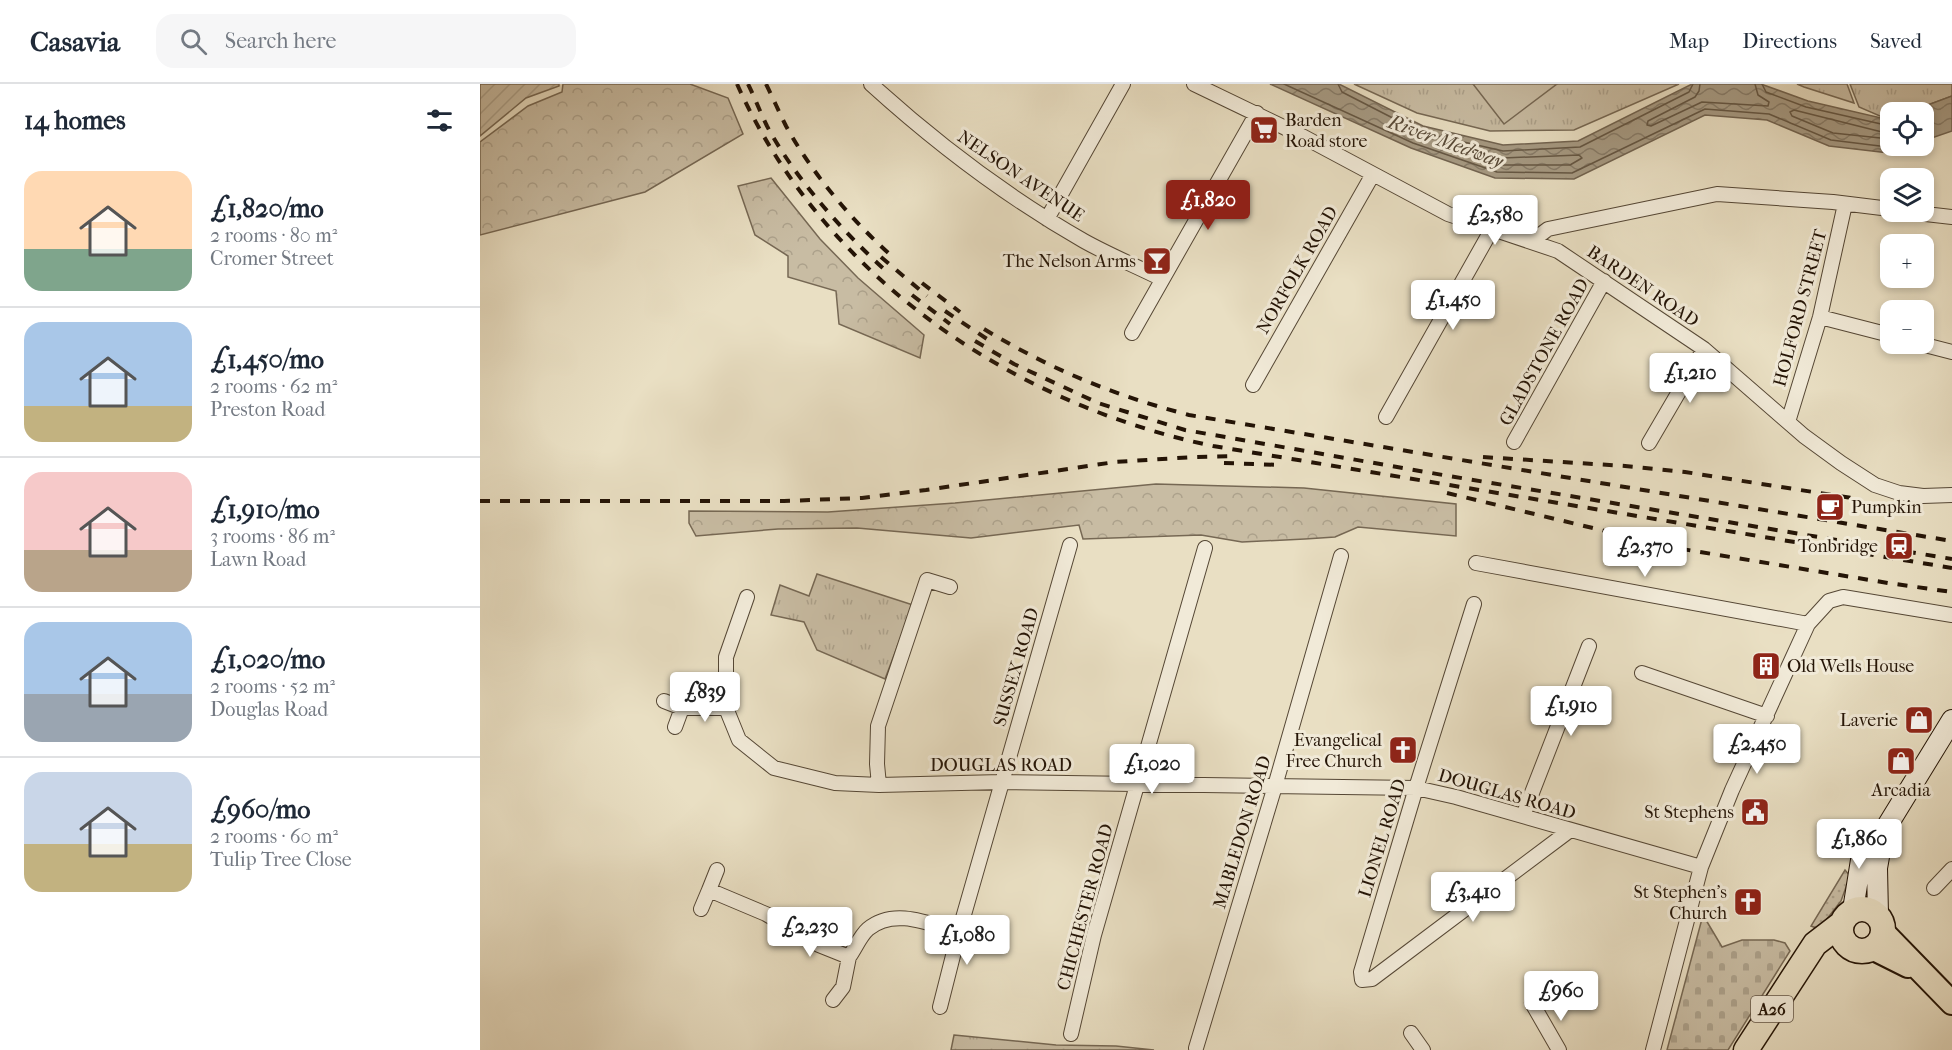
<!DOCTYPE html>
<html lang="en">
<head>
<meta charset="utf-8">
<style>
	:root { --surface:#fff; --page:#f6f6f7; --text:#1f2937; --muted:#747a83; --line:#e0e1e3; --accent:#8f2418 }
	body { margin:0; font-family:"IM FELL French Canon",serif; background:var(--page); color:var(--text); height:100vh; display:flex; flex-direction:column; font-size:22px; white-space:nowrap }
	* { box-sizing:border-box; margin:0 }
	p { font-size:20px; color:var(--muted) }
	.icon { flex:none; width:33px; height:33px; fill:none; stroke:currentColor; stroke-width:2; stroke-linecap:round; stroke-linejoin:round }
	.map { position:relative; flex:1; overflow:hidden }
	.panel { display:flex; flex-direction:column; background:var(--surface); width:480px }
	.panel>* { flex:none }
	.fabs { position:absolute; left:1400px; top:18px; display:grid; gap:12px }
	.fabs a { display:grid; place-items:center; width:54px; height:54px; border-radius:12px; background:var(--surface); box-shadow:0 3px 9px #0003; font-size:30px }
	.price { position:absolute; translate:-50% -51px; padding:0 14px; border-radius:6px; background:#fff; color:#222; font-size:20px; line-height:39px; filter:drop-shadow(0 2px 3px #0008) }
	.price::after { content:''; position:absolute; left:50%; top:36px; width:18px; height:14px; margin-left:-9px; background:inherit; clip-path:polygon(0 0,100% 0,50% 100%) }
	.price.on { background:var(--accent); color:#fff }
	ul { padding:0; list-style:none }
	li { display:flex; align-items:center; gap:18px; height:150px; padding:0 24px }
	li+li { border-top:2px solid var(--line) }
	li span { display:grid; place-items:center; flex:none; width:168px; height:120px; border-radius:18px; color:#555 }
	li>.icon { margin-inline-start:auto }
	span .icon { width:72px; height:72px; fill:#fffc; stroke-width:1 }
	li b { font-size:26px }
	h2 { display:flex; justify-content:space-between; align-items:center; height:72px; padding:0 24px; font-size:26px }
	header { display:flex; align-items:center; gap:36px; box-sizing:border-box; height:84px; padding:0 30px; background:var(--surface); border-bottom:2px solid var(--line) }
	header strong { font-size:28px }
	nav { display:flex; gap:33px; margin-inline-start:auto; font-size:21px }
	.search { width:420px; height:54px; background:var(--page); display:flex; align-items:center; gap:15px; box-sizing:border-box; padding:0 21px; border-radius:18px; color:var(--muted); font-size:22px }
	main { display:flex; flex:1; min-height:0 }
	.map>svg:first-child { display:block }
	.grass { fill:url(#grass-dots); stroke:#766854; stroke-width:1.5 }
	.forest { fill:url(#forest-crowns); stroke:#766854; stroke-width:1.5 }
	.cemetery { fill:url(#cemetery-stones); stroke:#766854; stroke-width:1.5 }
	.park { fill:url(#park-tufts); stroke:#766854; stroke-width:1.5 }
	.garden { fill:url(#garden-furrows); stroke:#766854; stroke-width:1.5 }
	.pitch { fill:#c8bca3; stroke:#766854; stroke-width:1.5 }
	.water { fill:url(#water-waves); stroke:#726451; stroke-width:1.5 }
	.lines { fill:none; stroke-linecap:round; stroke-linejoin:round }
	.shore { stroke:#655744; stroke-width:1.5 }
	.minor-casing { stroke:#554735; stroke-width:16 }
	.secondary-casing { stroke:#241406; stroke-width:22 }
	.primary-casing { stroke:#241406; stroke-width:26 }
	.trunk-casing { stroke:#241406; stroke-width:27 }
	.minor { stroke:#f1ead8; stroke-width:14 }
	.secondary { stroke:#f1ead8; stroke-width:20 }
	.primary { stroke:#e9dfc3; stroke-width:22 }
	.trunk { stroke:#e9dfc3; stroke-width:24 }
	.rail { stroke:#241406; stroke-width:4; stroke-dasharray:10 10; stroke-linecap:butt }
	.labels { text-anchor:middle; stroke-width:6; stroke-linejoin:round; paint-order:stroke }
	.shield { fill:#f1ead8; stroke:#625445; stroke-width:1.5 }
	.shield-label { font-size:16px; font-weight:bold; fill:#241406 }
	.poi-label { font-size:18px; fill:#241406; stroke:#f1ead8; text-anchor:end }
	.street-label { font-size:18px; fill:#241406; stroke:#f1ead8 }
	.water-label { font-size:20px; font-style:italic; fill:#584a38; stroke:#f1ead8 }
</style>
</head>
<body>
<header>
<strong>Casavia</strong>
<div class="search"><svg class="icon" aria-label="search" viewBox="0 0 24 24"><circle cx="10" cy="10" r="6"/><path d="M15 15l6 6"/></svg>Search here</div>
<nav><a>Map</a><a>Directions</a><a>Saved</a></nav>
</header>
<main>
<section class="panel">
<h2>14 homes<svg class="icon" aria-label="filters" viewBox="0 0 24 24"><path d="M4 7h16M4 17h16"/><circle cx="9" cy="7" r="2"/><circle cx="15" cy="17" r="2"/></svg></h2>
<ul>
<li><span style="background:linear-gradient(#ffd9b3 65%,#7fa58c 0)"><svg class="icon" aria-label="home" viewBox="0 0 24 24"><path d="M3 11l9-7 9 7M6 9v11h12V9"/></svg></span><div><b>£1,820/mo</b><p>2 rooms · 80 m²</p><p>Cromer Street</p></div></li>
<li><span style="background:linear-gradient(#a9c7e8 70%,#c2b280 0)"><svg class="icon" aria-label="home" viewBox="0 0 24 24"><path d="M3 11l9-7 9 7M6 9v11h12V9"/></svg></span><div><b>£1,450/mo</b><p>2 rooms · 62 m²</p><p>Preston Road</p></div></li>
<li><span style="background:linear-gradient(#f6c9c9 65%,#b9a48a 0)"><svg class="icon" aria-label="home" viewBox="0 0 24 24"><path d="M3 11l9-7 9 7M6 9v11h12V9"/></svg></span><div><b>£1,910/mo</b><p>3 rooms · 86 m²</p><p>Lawn Road</p></div></li>
<li><span style="background:linear-gradient(#a9c7e8 60%,#9aa5b1 0)"><svg class="icon" aria-label="home" viewBox="0 0 24 24"><path d="M3 11l9-7 9 7M6 9v11h12V9"/></svg></span><div><b>£1,020/mo</b><p>2 rooms · 52 m²</p><p>Douglas Road</p></div></li>
<li><span style="background:linear-gradient(#c9d6e8 60%,#c2b280 0)"><svg class="icon" aria-label="home" viewBox="0 0 24 24"><path d="M3 11l9-7 9 7M6 9v11h12V9"/></svg></span><div><b>£960/mo</b><p>2 rooms · 60 m²</p><p>Tulip Tree Close</p></div></li>
</ul>
</section>
<div class="map">
<svg width="1472" height="966" viewBox="0 0 1472 966">
	<defs>
		<pattern id="grass-dots" width="8" height="8" patternUnits="userSpaceOnUse" patternTransform="scale(1.5)"><rect width="8" height="8" fill="#c8bca3"/><path d="M2 2h.1M6 6h.1" fill="none" stroke="#aca18b" stroke-width="1.8" stroke-linecap="round"/></pattern>
		<pattern id="forest-crowns" width="20" height="18" patternUnits="userSpaceOnUse" patternTransform="scale(1.5)"><rect width="20" height="18" fill="#c8bca3"/><path d="M2 6a3 3 0 1 1 6 0M12 15a3 3 0 1 1 6 0" fill="none" stroke="#aca18b"/></pattern>
		<pattern id="cemetery-stones" width="16" height="16" patternUnits="userSpaceOnUse" patternTransform="scale(1.5)"><rect width="16" height="16" fill="#c8bca3"/><path d="M2 7V4a2 2 0 0 1 4 0v3zM10 15v-3a2 2 0 0 1 4 0v3z" fill="#aca18b"/></pattern>
		<pattern id="park-tufts" width="24" height="20" patternUnits="userSpaceOnUse" patternTransform="scale(1.5)"><rect width="24" height="20" fill="#c8bca3"/><path d="M3 7l-1-3M5 7V3M7 7l1-3M15 17l-1-3M17 17v-4M19 17l1-3" fill="none" stroke="#aca18b"/></pattern>
		<pattern id="garden-furrows" width="10" height="10" patternUnits="userSpaceOnUse" patternTransform="scale(1.5)"><rect width="10" height="10" fill="#c8bca3"/><path d="M-1 1l2-2M0 10L10 0M9 11l2-2" fill="none" stroke="#aca18b"/></pattern>
		<pattern id="water-waves" width="16" height="10" patternUnits="userSpaceOnUse" patternTransform="scale(1.5)"><rect width="16" height="10" fill="#a69a83"/><path d="M0 5q4-4 8 0t8 0" fill="none" stroke="#877c69"/></pattern>
	</defs>
	<rect width="100%" height="100%" fill="#e9dfc3"/>
	<filter id="stains"><feTurbulence type="fractalNoise" baseFrequency=".00333" numOctaves="4"/><feColorMatrix values="0 0 0 0 .2 0 0 0 0 .09 0 0 0 0 .02 0 0 0 .5 -.17"/></filter>
	<radialGradient id="worn" r=".72"><stop offset=".6" stop-color="#630" stop-opacity="0"/><stop offset="1" stop-color="#630" stop-opacity=".3"/></radialGradient>
	<path class="grass" d="M 1365,786 L 1370,792 L 1361,817 L 1339,845 L 1331,842 Z"/>
	<path class="forest" d="M 83,0 L 210,0 L 248,14 L 263,50 L 165,108 L 0,151 L 0,58 L 48,22 L 82,8 Z
		M 291,94 L 340,155 L 378,194 L 444,251 L 440,274 L 359,240 L 356,207 L 308,193 L 308,172 L 275,151 L 258,102 Z
		M 676,400 L 824,404 L 976,420 L 976,452 L 878,443 L 855,453 L 825,455 L 762,458 L 721,451 L 603,455 L 599,441 L 491,454 L 377,444 L 298,445 L 216,452 L 209,439 L 209,427 L 348,428 L 475,419 Z"/>
	<path class="cemetery" d="M 1223,831 L 1242,863 L 1262,856 L 1294,856 L 1305,859 L 1310,867 L 1248,966 L 1187,966 Z"/>
	<path class="park" d="M 874,0 L 1199,0 L 1094,46 L 1010,47 L 937,29 Z
		M 1317,0 L 1367,0 L 1374,19 L 1324,3 Z
		M 1370,0 L 1472,0 L 1472,12 L 1429,28 L 1410,28 L 1409,36 L 1379,23 Z
		M 337,490 L 433,521 L 405,595 L 337,566 L 324,538 L 291,531 L 300,501 L 329,512 Z
		M 474,951 L 576,961 L 636,962 L 674,966 L 471,966 Z"/>
	<path class="garden" d="M 0,0 L 79,0 L 79,2 L 46,14 L 0,52 Z"/>
	<path class="pitch" d="M 993,0 L 1077,0 L 1024,40 Z"/>
	<path class="water" d="M 790,0 L 859,0 L 943,42 L 1023,61 L 1098,57 L 1212,0 L 1281,0 L 1328,17 L 1410,36 L 1410,62 L 1432,62 L 1409,69 L 1349,62 L 1287,36 L 1225,31 L 1094,95 L 1015,94 L 931,64 Z
		M 1472,12 L 1472,47 L 1443,57 L 1443,28 L 1429,28 Z"/>
	<g class="lines">
		<path class="shore" d="M 804,0 L 933,59 L 1017,88 L 1092,89 L 1225,25 L 1289,30 L 1351,56 L 1408,63 L 1414,62
			M 858,0 L 862,8 L 940,48 L 1023,67 L 1100,63 L 1209,8 L 1213,0
			M 1220,0 L 1219,7 L 1215,13 L 1168,37 L 1167,41 L 1171,42 L 1222,18 L 1288,22 L 1289,18 L 1278,11 L 1275,0
			M 1282,0 L 1286,8 L 1326,23 L 1410,42
			M 1410,50 L 1314,26 L 1310,28 L 1312,32 L 1353,49 L 1410,55
			M 1008,71 L 1023,74 L 1099,71 L 1102,74 L 1090,81 L 1018,81 L 1005,76 L 1004,73 Z"/>
		<g class="minor-casing">
			<path id="minor" d="M 391,0 C 456,59 527,113 604,157 C 629,171 656,182 682,195
				M 714,0 L 822,52 L 968,130 L 1078,167 L 1224,265 L 1324,352 L 1361,379 L 1395,401 L 1419,409 L 1443,412 L 1472,411
				M 1428,128 L 1472,133
				M 567,135 L 643,0
				M 1052,157 L 1068,145 L 1237,110 L 1353,118 L 1410,125
				M 1340,233 L 1410,251
				M 652,249 L 777,29
				M 1441,260 L 1472,268
				M 773,301 L 893,90
				M 906,333 L 1012,145
				M 1308,338 L 1340,233 L 1365,120
				M 1034,358 L 1124,197
				M 1169,359 L 1224,265
				M 996,479 L 1328,540
				M 267,513 L 246,573 L 246,624 L 259,656 L 294,684 L 355,699 L 399,701 L 522,698 L 936,704 L 976,713 L 1221,783
				M 994,520 L 936,704 L 881,888 L 882,896 L 892,895 L 1089,747
				M 1162,589 L 1287,632
				M 184,617 L 202,624
				M 195,643 L 202,624 L 246,624
				M 399,701 L 397,680 L 398,642 L 447,496 L 470,503
				M 1043,732 L 1109,562
				M 237,786 L 229,806 L 286,830 L 339,861 L 369,873 C 375,865 380,852 388,845 C 414,823 450,840 479,848
				M 1454,804 L 1472,785
				M 221,825 L 229,806
				M 1061,909 L 1052,919 L 1079,966
				M 353,916 L 363,903 L 369,873
				M 460,923 L 479,848 L 590,461
				M 931,949 L 943,966
				M 591,950 L 614,851 L 725,464
				M 716,964 L 795,702 L 861,472
				M 1173,966 L 1221,783 L 1252,706 L 1328,540 L 1349,517 L 1363,513 L 1472,531"/>
		</g>
		<g class="secondary-casing">
			<path id="secondary" d="M 1373,826 L 1381,776 L 1387,766 L 1404,747 L 1472,636
				M 1398,831 L 1397,784 L 1403,750"/>
		</g>
		<g class="primary-casing">
			<path id="primary" d="M 1403,848 L 1472,919
				M 1392,864 L 1428,882"/>
		</g>
		<g class="trunk-casing">
			<path id="trunk" d="M1361 846a21 21 0 1 1 42 0a21 21 0 1 1-42 0Z
				M 1266,966 L 1335,860 L 1361,840"/>
		</g>
		<use href="#minor" class="minor"/>
		<use href="#secondary" class="secondary"/>
		<use href="#primary" class="primary"/>
		<use href="#trunk" class="trunk"/>
		<path class="rail" d="M 257,0 C 343,192 531,320 733,362 L 1472,484
			M 268,0 C 275,14 280,28 287,42 C 314,93 363,148 406,187
			M 286,0 C 293,14 299,28 306,42 C 333,91 373,138 415,175
			M 401,173 L 447,212
			M 442,199 L 480,228
			M 432,211 L 470,240
			M 465,227 L 510,257
			M 504,245 C 572,286 633,311 709,331 L 1472,457
			M 495,257 L 534,280 L 618,319 L 705,346 L 963,391 L 1472,475
			M 1003,373 L 1145,382 L 1205,388 L 1378,415
			M 744,379 L 801,381
			M 967,409 L 1196,464 L 1408,499 L 1472,508
			M 0,417 L 304,417 L 382,414 L 446,406 L 635,378 L 715,373 L 755,372"/>
	</g>
	<defs>
		<g id="supermarket-square" transform="scale(1.5)"><rect x="-9" y="-9" width="18" height="18" rx="4" fill="#8f2418" stroke="#f1ead8"/><path d="M-6-5.5h2.5l.6 2H6L4.5 2H-2.5L-4.4-4H-6ZM-1.5 3.2a1.3 1.3 0 1 0 .1 0ZM3 3.2a1.3 1.3 0 1 0 .1 0Z" fill="#fff"/></g>
		<g id="bar-square" transform="scale(1.5)"><rect x="-9" y="-9" width="18" height="18" rx="4" fill="#8f2418" stroke="#f1ead8"/><path d="M-6-5H6L.8 .8V4.5H3.5V6h-7V4.5H-.8V.8Z" fill="#fff"/></g>
		<g id="cafe-square" transform="scale(1.5)"><rect x="-9" y="-9" width="18" height="18" rx="4" fill="#8f2418" stroke="#f1ead8"/><path d="M-5.5-4.5H6V0H3Q3 3.5 0 3.5H-2.5Q-5.5 3.5-5.5 0ZM3-3.2v2h1.7v-2ZM-6 4.5H4V6H-6Z" fill="#fff"/></g>
		<g id="station-square" transform="scale(1.5)"><rect x="-9" y="-9" width="18" height="18" rx="4" fill="#8f2418" stroke="#f1ead8"/><path d="M-3-6H3Q5-6 5-4V2Q5 4 3 4L4.5 6H3L1.5 4h-3L-3 6H-4.5L-3 4Q-5 4-5 2V-4Q-5-6-3-6ZM-3.5-4v3h7v-3ZM-3.5 1v1.5H-2V1ZM2 1v1.5H3.5V1Z" fill="#fff"/></g>
		<g id="building-square" transform="scale(1.5)"><rect x="-9" y="-9" width="18" height="18" rx="4" fill="#8f2418" stroke="#f1ead8"/><path d="M-4-6H4V6H1V3H-1V6H-4ZM-2.5-4.3h1.7v1.8h-1.7ZM.8-4.3h1.7v1.8H.8ZM-2.5-1h1.7V.8h-1.7ZM.8-1h1.7V.8H.8Z" fill="#fff"/></g>
		<g id="shop-square" transform="scale(1.5)"><rect x="-9" y="-9" width="18" height="18" rx="4" fill="#8f2418" stroke="#f1ead8"/><path d="M-5-2.5h2.3a2.7 3.5 0 0 1 5.4 0H5L5.5 6h-11ZM-1.5-2.5h3a1.5 2.3 0 0 0-3 0Z" fill="#fff"/></g>
		<g id="church-square" transform="scale(1.5)"><rect x="-9" y="-9" width="18" height="18" rx="4" fill="#8f2418" stroke="#f1ead8"/><path d="M-1.2-6h2.4v3.5h3.3v2.4h-3.3V6h-2.4V-.1h-3.3v-2.4h3.3Z" fill="#fff"/></g>
		<g id="civic-square" transform="scale(1.5)"><rect x="-9" y="-9" width="18" height="18" rx="4" fill="#8f2418" stroke="#f1ead8"/><path d="M-.6-6.5H3V-4.5H.6V-3L4-1V1h2V6H-6V1h2V-1L-.6-3ZM-1.2 2.5V6h2.4V2.5Z" fill="#fff"/></g>
	</defs>
	<g fill-rule="evenodd">
		<use href="#supermarket-square" x="784" y="46"/>
		<use href="#bar-square" x="677" y="177"/>
		<use href="#cafe-square" x="1350" y="423"/>
		<use href="#station-square" x="1419" y="462"/>
		<use href="#building-square" x="1286" y="582"/>
		<use href="#shop-square" x="1439" y="636"/>
		<use href="#church-square" x="923" y="666"/>
		<use href="#shop-square" x="1421" y="677"/>
		<use href="#civic-square" x="1275" y="728"/>
		<use href="#church-square" x="1268" y="818"/>
	</g>
	<g class="labels">
		<rect class="shield" x="1271" y="912" width="42" height="26" rx="4.5"/>
		<g class="shield-label">
			<text x="1292" y="931">A26</text>
		</g>
		<g class="poi-label">
			<text x="805" y="42" text-anchor="start">Barden<tspan x="805" dy="21">Road store</tspan></text>
			<text x="656" y="183">The Nelson Arms</text>
			<text x="1371" y="429" text-anchor="start">Pumpkin</text>
			<text x="1398" y="468">Tonbridge</text>
			<text x="1307" y="588" text-anchor="start">Old Wells House</text>
			<text x="1418" y="642">Laverie</text>
			<text x="902" y="662">Evangelical<tspan x="902" dy="21">Free Church</tspan></text>
			<text x="1421" y="712" text-anchor="middle">Arcadia</text>
			<text x="1254" y="734">St Stephens</text>
			<text x="1247" y="814">St Stephen's<tspan x="1247" dy="21">Church</tspan></text>
		</g>
		<g class="street-label">
			<text transform="translate(541 92) rotate(34)" y="6">NELSON AVENUE</text>
			<text transform="translate(817 186) rotate(-60)" y="6">NORFOLK ROAD</text>
			<text transform="translate(1163 202) rotate(34)" y="6">BARDEN ROAD</text>
			<text transform="translate(1320 224) rotate(-75)" y="6">HOLFORD STREET</text>
			<text transform="translate(1064 268) rotate(-61)" y="6">GLADSTONE ROAD</text>
			<text transform="translate(536 583) rotate(-74)" y="6">SUSSEX ROAD</text>
			<text x="521" y="687">DOUGLAS ROAD</text>
			<text transform="translate(1027 710) rotate(16)" y="6">DOUGLAS ROAD</text>
			<text transform="translate(762 748) rotate(-73)" y="6">MABLEDON ROAD</text>
			<text transform="translate(902 754) rotate(-73)" y="6">LIONEL ROAD</text>
			<text transform="translate(605 823) rotate(-75)" y="6">CHICHESTER ROAD</text>
		</g>
		<g class="water-label">
			<text transform="translate(966 57) rotate(20)" y="7">River Medway</text>
		</g>
	</g>
	<rect width="100%" height="100%" filter="url(#stains)"/>
	<rect width="100%" height="100%" fill="url(#worn)"/>
</svg>
<div class="fabs">
<a><svg class="icon" aria-label="locate" viewBox="0 0 24 24"><circle cx="12" cy="12" r="6"/><path d="M12 2v4M12 18v4M2 12h4M18 12h4"/></svg></a>
<a><svg class="icon" aria-label="layers" viewBox="0 0 24 24"><path d="M12 4l9 5-9 5-9-5zM3 14l9 5 9-5"/></svg></a>
<a>+</a>
<a>−</a>
</div>
<b class="price on" style="left:728px;top:147px">£1,820</b>
<b class="price" style="left:1015px;top:162px">£2,580</b>
<b class="price" style="left:973px;top:247px">£1,450</b>
<b class="price" style="left:1210px;top:320px">£1,210</b>
<b class="price" style="left:1165px;top:494px">£2,370</b>
<b class="price" style="left:225px;top:639px">£839</b>
<b class="price" style="left:1091px;top:653px">£1,910</b>
<b class="price" style="left:1277px;top:691px">£2,450</b>
<b class="price" style="left:672px;top:711px">£1,020</b>
<b class="price" style="left:1379px;top:786px">£1,860</b>
<b class="price" style="left:993px;top:839px">£3,410</b>
<b class="price" style="left:330px;top:874px">£2,230</b>
<b class="price" style="left:487px;top:882px">£1,080</b>
<b class="price" style="left:1081px;top:938px">£960</b>
</div>
</main>
</body>
</html>
